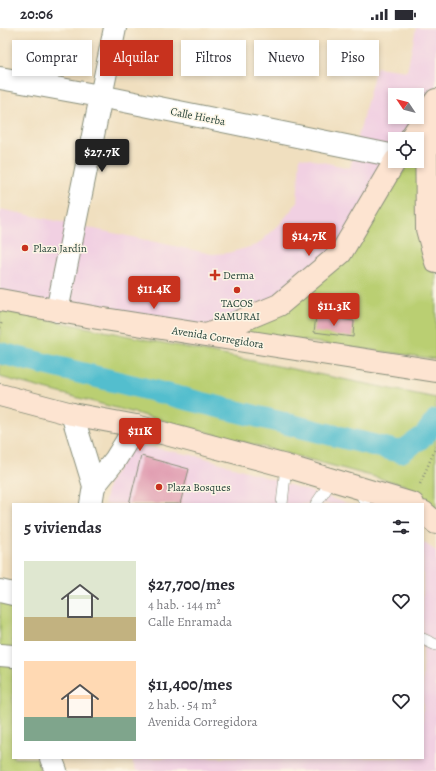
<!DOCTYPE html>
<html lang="es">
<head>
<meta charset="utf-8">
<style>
	:root { --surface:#fff; --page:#f2f2f3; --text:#2b2b33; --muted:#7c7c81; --accent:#c8321e }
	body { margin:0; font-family:Alegreya,serif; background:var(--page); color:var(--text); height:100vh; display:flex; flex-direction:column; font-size:15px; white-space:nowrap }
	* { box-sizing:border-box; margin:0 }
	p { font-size:13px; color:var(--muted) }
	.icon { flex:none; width:22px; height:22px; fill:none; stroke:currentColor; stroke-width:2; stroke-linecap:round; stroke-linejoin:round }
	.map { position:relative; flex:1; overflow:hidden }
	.drawer { position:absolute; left:12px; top:475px; width:412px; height:256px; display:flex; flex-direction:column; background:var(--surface); border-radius:0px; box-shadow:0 2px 6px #0003 }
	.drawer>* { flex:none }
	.top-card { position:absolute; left:12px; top:12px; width:412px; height:36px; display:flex; gap:8px }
	.needle { width:26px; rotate:305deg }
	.controls { position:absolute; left:388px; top:60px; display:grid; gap:8px }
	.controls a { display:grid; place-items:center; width:36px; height:36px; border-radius:0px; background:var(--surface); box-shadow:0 2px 6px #0003; font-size:20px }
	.price { position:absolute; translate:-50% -34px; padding:0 9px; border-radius:4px; background:var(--accent); color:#fff; font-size:13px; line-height:26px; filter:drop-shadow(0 1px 2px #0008) }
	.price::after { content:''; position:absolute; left:50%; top:24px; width:12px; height:9px; margin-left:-6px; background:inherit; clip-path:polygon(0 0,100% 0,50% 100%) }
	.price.active { background:#222; color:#fff }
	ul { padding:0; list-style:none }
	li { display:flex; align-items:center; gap:12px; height:100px; padding:0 12px }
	li span { display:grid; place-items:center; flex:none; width:112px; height:80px; border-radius:0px; color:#555 }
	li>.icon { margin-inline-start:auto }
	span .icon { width:48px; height:48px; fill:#fffc; stroke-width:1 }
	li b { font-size:17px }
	h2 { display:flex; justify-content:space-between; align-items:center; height:48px; padding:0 12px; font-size:17px }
	.chip { padding:0 14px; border-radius:0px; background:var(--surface); box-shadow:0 2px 6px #0003; font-size:14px; line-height:36px }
	.chip.active { background:var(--accent); color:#fff }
	.status { display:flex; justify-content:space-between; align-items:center; height:28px; padding:0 20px; background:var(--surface); direction:ltr }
	.status svg { height:11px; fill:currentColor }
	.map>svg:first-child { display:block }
	.built { fill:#f1d0e2; fill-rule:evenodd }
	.green { fill:#bacf72; stroke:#6c8653 }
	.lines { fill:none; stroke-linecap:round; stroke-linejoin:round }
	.canal { stroke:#53bece; stroke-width:22 }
	.building { fill:#e09bb0 }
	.lane-casing { stroke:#888e7a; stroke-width:12 }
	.street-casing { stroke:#888e7a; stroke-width:24 }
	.secondary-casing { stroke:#888e7a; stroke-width:24 }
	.path { stroke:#888e7a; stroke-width:2.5; stroke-dasharray:1 3; stroke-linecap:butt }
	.lane { stroke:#fff; stroke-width:11 }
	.street { stroke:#fff; stroke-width:22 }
	.secondary { stroke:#fde4d1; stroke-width:22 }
	.poi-dot { fill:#c8321e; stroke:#fcf5e5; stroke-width:1.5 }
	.labels { text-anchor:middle; stroke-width:3; stroke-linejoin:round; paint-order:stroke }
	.street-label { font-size:11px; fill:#1f3d34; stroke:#fcf5e5 }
	.poi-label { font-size:11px; fill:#1f3d34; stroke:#fcf5e5; text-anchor:start }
</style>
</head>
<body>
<div class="status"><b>20:06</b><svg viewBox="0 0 49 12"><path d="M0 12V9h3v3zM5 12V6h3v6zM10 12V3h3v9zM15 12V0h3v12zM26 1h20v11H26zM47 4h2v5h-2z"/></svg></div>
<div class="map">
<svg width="436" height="743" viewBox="0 0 436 743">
	<rect width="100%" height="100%" fill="#fcf5e5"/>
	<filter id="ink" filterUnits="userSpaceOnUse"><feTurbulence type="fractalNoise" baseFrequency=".025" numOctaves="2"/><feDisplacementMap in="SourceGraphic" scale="8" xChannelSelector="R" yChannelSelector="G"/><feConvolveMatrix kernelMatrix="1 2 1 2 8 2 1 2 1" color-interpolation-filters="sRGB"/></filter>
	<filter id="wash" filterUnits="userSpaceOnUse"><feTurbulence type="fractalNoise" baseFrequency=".012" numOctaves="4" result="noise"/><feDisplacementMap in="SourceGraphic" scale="16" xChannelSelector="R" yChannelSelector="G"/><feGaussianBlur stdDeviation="0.9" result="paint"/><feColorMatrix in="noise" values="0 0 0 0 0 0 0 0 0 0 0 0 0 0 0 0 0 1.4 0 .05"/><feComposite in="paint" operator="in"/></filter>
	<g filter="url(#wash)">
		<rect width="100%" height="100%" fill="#f0dfbf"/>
		<path class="built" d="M 416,0 L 436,0 L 436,72 L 410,111 L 395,111 L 395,133 L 341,225 L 279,277 L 205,307 L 0,272 L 0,181 L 212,226 L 228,225 L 257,217 L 279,197 L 297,175 L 300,129 L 350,140 L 376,39 L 407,43 ZM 395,67 L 417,67 L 417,89 L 395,89 Z
			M 134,416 L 202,429 L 349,476 L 104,476 L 109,454 Z
			M 423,514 L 436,523 L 436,743 L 136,743 L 131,730 L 423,730 Z"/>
		<path class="green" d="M 410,133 L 417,133 L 436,232 L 436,331 L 240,304 L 354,222 Z
			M 0,282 L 436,370 L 436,486 L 405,457 L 0,349 Z
			M 0,569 L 13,572 L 13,730 L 37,730 L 40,743 L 0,743 Z"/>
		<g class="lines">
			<path class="canal" d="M 0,325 L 401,424 L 424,408 L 436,392"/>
		</g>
		<g id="blocks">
			<path class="building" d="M 316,288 L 354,293 L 353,309 L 314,304 Z
				M 141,428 L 189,441 L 180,476 L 129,476 Z"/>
		</g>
	</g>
	<g filter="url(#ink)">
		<use href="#blocks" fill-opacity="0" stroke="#888e7a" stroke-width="1"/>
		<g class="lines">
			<g class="lane-casing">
				<path id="lane" d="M 359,459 L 365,476
					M 282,476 L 286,438
					M 316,476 L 333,451
					M 423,611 L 436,617"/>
			</g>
			<g class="street-casing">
				<path id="street" d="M 0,50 L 100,68 L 395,128
					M 57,283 L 115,0
					M 72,386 L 94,458 L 91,476
					M 94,458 L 115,432 L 136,398
					M 0,563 L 13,566
					M 0,627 L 13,628
					M 51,730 L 56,743"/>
			</g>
			<g class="secondary-casing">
				<path id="secondary" d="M 426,88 L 427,201 L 436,234
					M 410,111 L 436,72
					M 0,272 L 98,290 L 436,343
					M 207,307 L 279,277 L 341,225 L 395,133
					M 0,367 L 72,386 L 136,398 L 286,438 L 413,476
					M 423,484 L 436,495"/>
			</g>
			<path class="path" d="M 0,300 L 2,293
				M 420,456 L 436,419"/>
			<use href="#lane" class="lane"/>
			<use href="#street" class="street"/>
			<use href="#secondary" class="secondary"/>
		</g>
	</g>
	<g class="poi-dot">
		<circle cx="25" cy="220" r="4"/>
		<path d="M213 241h4v4h4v4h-4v4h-4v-4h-4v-4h4z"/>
		<circle cx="237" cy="262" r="4"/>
		<circle cx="159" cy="459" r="4"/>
	</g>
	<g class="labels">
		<g class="street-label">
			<text transform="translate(198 88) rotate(11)" y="4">Calle Hierba</text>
			<text transform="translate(218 309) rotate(9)" y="4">Avenida Corregidora</text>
		</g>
		<g class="poi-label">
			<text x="33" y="224">Plaza Jardín</text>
			<text x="223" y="251">Derma</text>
			<text x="237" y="279" text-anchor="middle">TACOS<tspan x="237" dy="13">SAMURAI</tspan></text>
			<text x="167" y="463">Plaza Bosques</text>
		</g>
	</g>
</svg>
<div class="controls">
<a><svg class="needle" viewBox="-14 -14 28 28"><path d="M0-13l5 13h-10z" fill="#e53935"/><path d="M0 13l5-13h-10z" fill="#7c7c81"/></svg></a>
<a><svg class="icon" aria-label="locate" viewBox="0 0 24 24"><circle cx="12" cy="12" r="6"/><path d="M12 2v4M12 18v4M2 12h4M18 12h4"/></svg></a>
</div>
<b class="price active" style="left:102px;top:145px">$27.7K</b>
<b class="price" style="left:309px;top:229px">$14.7K</b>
<b class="price" style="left:154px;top:282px">$11.4K</b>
<b class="price" style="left:334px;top:299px">$11.3K</b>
<b class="price" style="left:140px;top:424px">$11K</b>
<div class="top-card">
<a class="chip">Comprar</a>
<a class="chip active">Alquilar</a>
<a class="chip">Filtros</a>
<a class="chip">Nuevo</a>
<a class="chip">Piso</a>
</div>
<section class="drawer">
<h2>5 viviendas<svg class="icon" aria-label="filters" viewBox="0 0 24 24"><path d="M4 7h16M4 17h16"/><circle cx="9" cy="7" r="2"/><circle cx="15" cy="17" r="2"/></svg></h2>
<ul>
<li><span style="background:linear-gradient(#dfe7d0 70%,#c2b280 0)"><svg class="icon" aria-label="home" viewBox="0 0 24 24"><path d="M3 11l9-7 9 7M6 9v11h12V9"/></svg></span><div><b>$27,700/mes</b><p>4 hab. · 144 m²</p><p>Calle Enramada</p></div><svg class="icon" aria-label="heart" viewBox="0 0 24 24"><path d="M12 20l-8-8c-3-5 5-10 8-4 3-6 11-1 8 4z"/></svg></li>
<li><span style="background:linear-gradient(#ffd9b3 70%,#7fa58c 0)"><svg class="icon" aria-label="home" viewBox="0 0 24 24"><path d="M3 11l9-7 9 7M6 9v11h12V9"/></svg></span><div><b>$11,400/mes</b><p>2 hab. · 54 m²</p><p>Avenida Corregidora</p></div><svg class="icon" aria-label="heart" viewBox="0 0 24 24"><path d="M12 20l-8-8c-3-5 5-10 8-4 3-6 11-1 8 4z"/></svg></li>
</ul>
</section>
</div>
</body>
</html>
